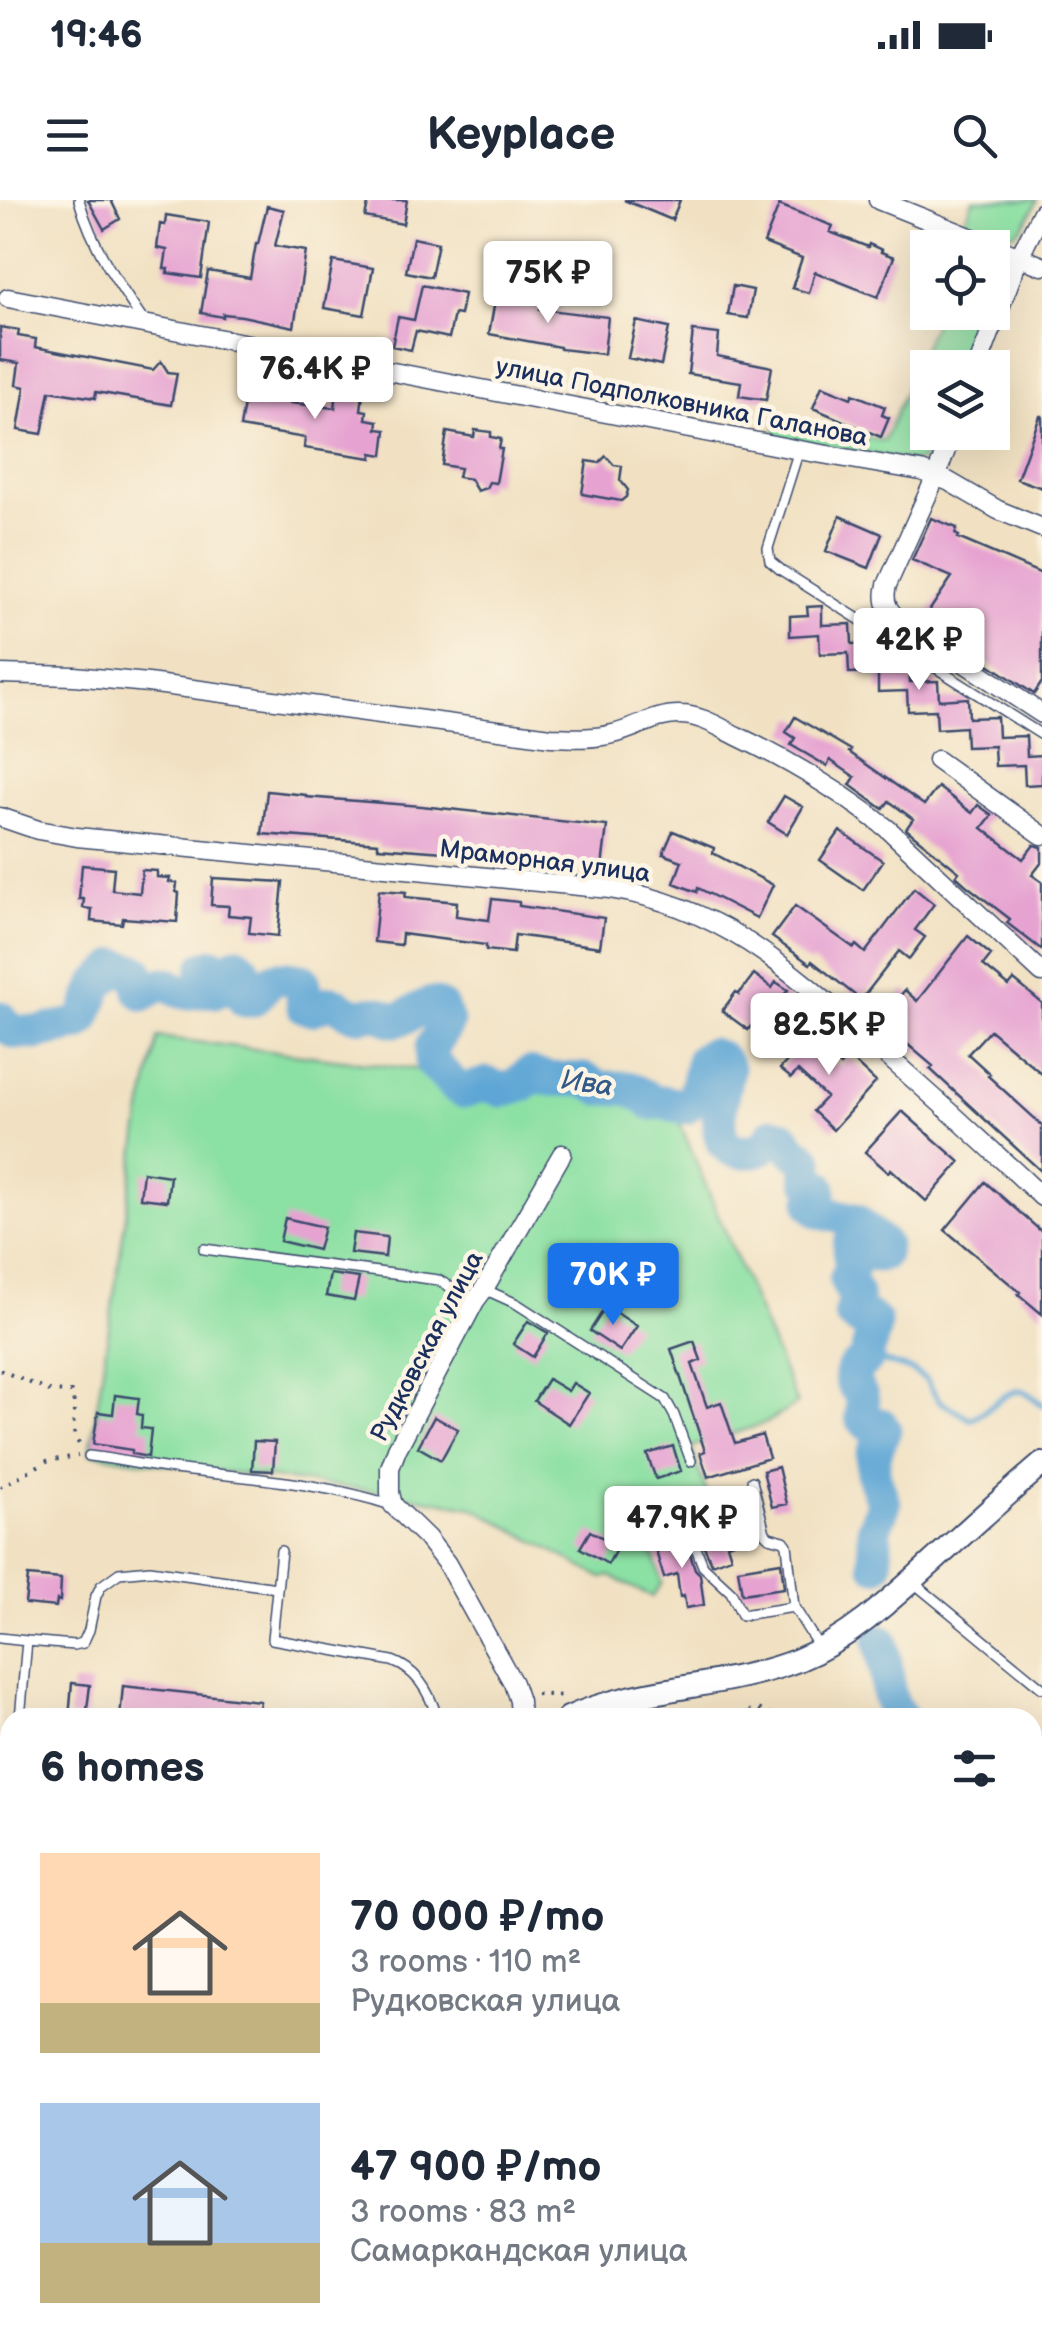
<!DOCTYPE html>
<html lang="en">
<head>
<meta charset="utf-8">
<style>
	:root { --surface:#fff; --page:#f6f6f7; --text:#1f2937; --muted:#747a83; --accent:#1a73e8 }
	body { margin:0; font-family:"Balsamiq Sans",sans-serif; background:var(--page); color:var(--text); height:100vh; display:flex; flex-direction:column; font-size:38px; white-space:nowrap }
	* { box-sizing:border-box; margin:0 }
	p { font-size:32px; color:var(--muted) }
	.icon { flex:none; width:55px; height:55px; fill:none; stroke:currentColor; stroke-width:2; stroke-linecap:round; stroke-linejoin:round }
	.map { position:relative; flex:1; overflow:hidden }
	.details { position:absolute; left:0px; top:1508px; width:1042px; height:642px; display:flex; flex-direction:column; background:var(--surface); border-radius:30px 30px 0 0; box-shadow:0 10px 40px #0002 }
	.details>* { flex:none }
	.buttons { position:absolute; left:910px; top:30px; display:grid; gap:20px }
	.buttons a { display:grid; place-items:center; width:100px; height:100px; border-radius:0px; background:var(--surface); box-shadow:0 10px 40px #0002; font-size:50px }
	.price { position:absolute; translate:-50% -85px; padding:0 22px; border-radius:10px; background:#fff; color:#222; font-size:32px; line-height:65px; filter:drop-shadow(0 2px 5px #0008) }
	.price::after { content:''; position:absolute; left:50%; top:60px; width:30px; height:22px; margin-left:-15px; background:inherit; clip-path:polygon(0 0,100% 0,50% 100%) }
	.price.on { background:var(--accent); color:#fff }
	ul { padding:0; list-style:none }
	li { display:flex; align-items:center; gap:30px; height:250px; padding:0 40px }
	li span { display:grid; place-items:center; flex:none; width:280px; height:200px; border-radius:0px; color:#555 }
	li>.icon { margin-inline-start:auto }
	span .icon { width:120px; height:120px; fill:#fffc; stroke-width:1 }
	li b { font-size:42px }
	h2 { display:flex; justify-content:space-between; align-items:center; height:120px; padding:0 40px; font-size:42px }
	.status { display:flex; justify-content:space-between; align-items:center; height:70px; padding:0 50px; background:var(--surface); direction:ltr }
	.status svg { height:28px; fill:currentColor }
	header { display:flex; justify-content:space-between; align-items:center; height:130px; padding:0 40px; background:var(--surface); font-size:45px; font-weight:600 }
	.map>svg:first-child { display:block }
	.green { fill:#8be0a3; stroke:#538880; stroke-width:2.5 }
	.forest { fill:#70be89; stroke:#467674; stroke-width:2.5 }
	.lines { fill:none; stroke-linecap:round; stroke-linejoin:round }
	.stream { stroke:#5da6d5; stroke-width:6 }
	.river { stroke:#5da6d5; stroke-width:35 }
	.building { fill:#e6a3d1 }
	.service-casing { stroke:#3b4a6d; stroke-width:12 }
	.minor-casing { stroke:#3b4a6d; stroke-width:21 }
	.tertiary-casing { stroke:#3b4a6d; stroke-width:26 }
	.path { stroke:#3b4a6d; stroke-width:4; stroke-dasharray:2.5 8; stroke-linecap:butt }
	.service { stroke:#fff; stroke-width:9 }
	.minor { stroke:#fff; stroke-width:18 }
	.tertiary { stroke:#fff; stroke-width:22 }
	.labels { text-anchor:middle; stroke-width:9; stroke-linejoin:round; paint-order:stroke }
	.street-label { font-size:25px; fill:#1b2f5e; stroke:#fcf5e5 }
	.water-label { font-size:28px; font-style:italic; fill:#325988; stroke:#fcf5e5 }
</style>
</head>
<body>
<div class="status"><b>19:46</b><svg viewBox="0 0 49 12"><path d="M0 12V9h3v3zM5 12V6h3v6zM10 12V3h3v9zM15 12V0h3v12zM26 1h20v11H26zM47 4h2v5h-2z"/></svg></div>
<header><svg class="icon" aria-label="menu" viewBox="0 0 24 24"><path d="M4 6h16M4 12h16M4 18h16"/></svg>Keyplace<svg class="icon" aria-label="search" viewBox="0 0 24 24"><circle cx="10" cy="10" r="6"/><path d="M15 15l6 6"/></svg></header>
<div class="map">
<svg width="1042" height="2149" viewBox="0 0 1042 2149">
	<rect width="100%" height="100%" fill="#fcf5e5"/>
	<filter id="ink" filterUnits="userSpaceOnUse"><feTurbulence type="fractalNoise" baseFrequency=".01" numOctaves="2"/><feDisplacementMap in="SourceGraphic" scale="20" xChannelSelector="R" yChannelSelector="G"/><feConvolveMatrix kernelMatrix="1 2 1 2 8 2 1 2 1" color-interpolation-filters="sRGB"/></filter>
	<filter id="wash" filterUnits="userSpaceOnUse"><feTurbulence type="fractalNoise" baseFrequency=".0048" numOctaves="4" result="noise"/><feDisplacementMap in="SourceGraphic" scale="40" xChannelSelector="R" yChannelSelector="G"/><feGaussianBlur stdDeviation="2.25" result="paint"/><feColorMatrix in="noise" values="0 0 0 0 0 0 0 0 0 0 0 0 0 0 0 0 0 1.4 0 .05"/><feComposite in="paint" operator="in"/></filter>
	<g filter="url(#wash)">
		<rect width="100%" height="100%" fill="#f1e1c2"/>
		<path class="green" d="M 973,0 L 1037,0 C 1018,47 1003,38 964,22 Z
			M 938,113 L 988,113 L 966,167 L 928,168 L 928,232 L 940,233 C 934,247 930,261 913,262 L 774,236 L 777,219 L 884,241 Z
			M 158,837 L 422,870 L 674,909 L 797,1204 L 766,1223 L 691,1247 L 718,1325 L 651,1347 L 662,1383 L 652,1397 L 610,1376 L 602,1378 L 472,1307 L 390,1293 L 131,1260 L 90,1253 L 141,916 Z
			M 1042,1553 L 1042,1759 L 1032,1735 L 1033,1559 Z
			M 426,2140 L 830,2140 L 830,2149 L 427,2149 Z"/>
		<path class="forest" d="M 1033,1971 L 1042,1972 L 1042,2149 L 1002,2149 L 1001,2140 L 1032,2140 Z"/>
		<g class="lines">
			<path class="stream" d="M 867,1151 L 876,1159 L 913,1171 L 926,1180 L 939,1201 L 971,1219 C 985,1214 1007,1189 1021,1191 C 1029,1192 1036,1200 1042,1205"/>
			<path class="river" d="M 0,818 L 6,826 L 16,832 L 36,833 L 78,824 L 84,819 L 98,784 L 119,766 L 137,771 L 141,791 L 144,794 C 175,772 165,793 191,792 C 201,791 206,789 216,791 L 216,785 L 204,775 L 205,768 L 213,765 L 228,770 L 237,763 L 243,768 L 241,793 L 245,800 L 252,800 C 274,777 269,775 302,780 C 308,788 300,797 304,806 L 311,809 C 345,795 330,808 356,814 C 364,816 372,811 380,814 C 388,816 387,820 395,820 C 408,819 419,806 432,804 L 441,808 L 447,822 L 432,847 L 432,862 L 455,886 L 463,891 L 487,884 L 502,890 L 523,884 L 524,878 L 529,874 L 550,879 L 585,880 L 601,888 L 628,888 L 646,897 L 652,903 L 664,902 L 685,907 L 694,898 L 703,859 L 711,855 L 720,858 L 727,868 C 723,893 702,958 750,951 C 763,949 768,945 773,934 C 787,936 785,940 792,949 C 796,954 803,955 807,960 L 809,979 L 819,986 L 820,990 L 813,1002 L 813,1005 L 820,1012 L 855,1020 L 883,1045 L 882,1054 L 877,1055 L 861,1042 L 850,1045 L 851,1069 L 846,1079 L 849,1086 L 854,1090 L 856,1100 L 851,1114 L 856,1118 C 864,1117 868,1116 874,1122 C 875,1134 867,1146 867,1158 C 864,1162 858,1165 854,1169 C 844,1181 861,1188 862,1200 C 863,1206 862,1212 862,1217 L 867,1223 L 881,1225 L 884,1230 L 873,1257 L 873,1275 L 884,1304 L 874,1328 L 876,1364
				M 881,1441 L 887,1474 L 888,1492 L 892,1506 L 902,1518
				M 932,2140 L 933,2149"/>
		</g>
		<g id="blocks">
			<path class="building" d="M 88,0 L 111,0 L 120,19 L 104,29 Z
				M 369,0 L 407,0 L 403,24 L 365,17 Z
				M 624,0 L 680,0 L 672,20 Z
				M 779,5 L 833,26 L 830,32 L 868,47 L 869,44 L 882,50 L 881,52 L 894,57 L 878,97 L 815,72 L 809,93 L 792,88 L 802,58 L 764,43 Z
				M 267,6 L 284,10 L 275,46 L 306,51 L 294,127 L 242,116 L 223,114 L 223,117 L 201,113 L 208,71 L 250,78 L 256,44 L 258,44 Z
				M 166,15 L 209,22 L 201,78 L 167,73 L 168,69 L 164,69 L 167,50 L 157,48 L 160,24 L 165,25 Z
				M 413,38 L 438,43 L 431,77 L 406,72 Z
				M 540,51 L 565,55 L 561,75 L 536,71 Z
				M 333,61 L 373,68 L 364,115 L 324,108 Z
				M 422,85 L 464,94 L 460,115 L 454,114 L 449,138 L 416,131 L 411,150 L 392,146 L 398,117 L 414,120 Z
				M 733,86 L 753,90 L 748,118 L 728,115 Z
				M 496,95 L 541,103 L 540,109 L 608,117 L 604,154 L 560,149 L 560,147 L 489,134 Z
				M 636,121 L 669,128 L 661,165 L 628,158 Z
				M 0,127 L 19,130 L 18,136 L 36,139 L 35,147 L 153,170 L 161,161 L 168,172 L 177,173 L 171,205 L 96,192 L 95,198 L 50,191 L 42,234 L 18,230 L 25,187 L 16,185 L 19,163 L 0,160 Z
				M 693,131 L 719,134 L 717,156 L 772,167 L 766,200 L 739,196 L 741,182 L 688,174 Z
				M 278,179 L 284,192 L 291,193 L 290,203 L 335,208 L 337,191 L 363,194 L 361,210 L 367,211 L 366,219 L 378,221 L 377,229 L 386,230 L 383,255 L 372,253 L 372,258 L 304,248 L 305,238 L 240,227 L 247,186 L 271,190 Z
				M 822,186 L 851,198 L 853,194 L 885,207 L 882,215 L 889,218 L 881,237 L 813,208 Z
				M 1040,216 L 1042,216 L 1042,288 L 1017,279 Z
				M 475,230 L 491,232 L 491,237 L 501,239 L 499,249 L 502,249 L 496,283 L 489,282 L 486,288 L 477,291 L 470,279 L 458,277 L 460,268 L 442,265 L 447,232 L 474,237 Z
				M 606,256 L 614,265 L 622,266 L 620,280 L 628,290 L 626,297 L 621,301 L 582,294 L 587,261 L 599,263 Z
				M 840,316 L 882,334 L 869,368 L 826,351 Z
				M 931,318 L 957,328 L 955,334 L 959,336 L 958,338 L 1042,374 L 1042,482 L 1034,494 L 923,420 L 952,377 L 912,360 Z
				M 822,406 L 822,425 L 851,424 L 852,444 L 880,443 L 881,463 L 909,461 L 910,482 L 938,481 L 939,500 L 968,498 L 969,518 L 997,517 L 998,537 L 1026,536 L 1027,556 L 1042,555 L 1042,584 L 1025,585 L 1024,565 L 995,566 L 994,546 L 966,547 L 965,527 L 937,529 L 936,510 L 908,511 L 907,491 L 878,492 L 878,472 L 849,473 L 848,453 L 820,454 L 819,434 L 790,436 L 790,416 L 808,415 L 807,407 Z
				M 795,517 L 851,550 L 849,552 L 924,605 L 938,587 L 972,613 L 978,605 L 992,615 L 982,628 L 1023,659 L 1034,645 L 1042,647 L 1042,662 L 1032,675 L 1042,682 L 1042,750 L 1007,723 L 1010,719 L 966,685 L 956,676 L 959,672 L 906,629 L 913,619 L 889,601 L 883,609 L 850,585 L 855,577 L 830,560 L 827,566 L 791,545 L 795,538 L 786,532 Z
				M 267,591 L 306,595 L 306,597 L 421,606 L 607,626 L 602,667 L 538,659 L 378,647 L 378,643 L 262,634 Z
				M 784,596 L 803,607 L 787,634 L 768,622 Z
				M 673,631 L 714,648 L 713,653 L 773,685 L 757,718 L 698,688 L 697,692 L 674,683 L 682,661 L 663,654 Z
				M 840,631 L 883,661 L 863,690 L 820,660 Z
				M 82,665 L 114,668 L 112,690 L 140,693 L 142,670 L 157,671 L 157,677 L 170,678 L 169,682 L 177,683 L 176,692 L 179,693 L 177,722 L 123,718 L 122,724 L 91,721 L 92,709 L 83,708 L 84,699 L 79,699 Z
				M 213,678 L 283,682 L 278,736 L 249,733 L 251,717 L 228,715 L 229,706 L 211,705 Z
				M 914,688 L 934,704 L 915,730 L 925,737 L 909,759 L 899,751 L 861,800 L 812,761 L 810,764 L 772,737 L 795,706 L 854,748 L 856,745 L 865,753 Z
				M 379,690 L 406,692 L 405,697 L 457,702 L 456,716 L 489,720 L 492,699 L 519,702 L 519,706 L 604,718 L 600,747 L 515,735 L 513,753 L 486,750 L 486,745 L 402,734 L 401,745 L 374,742 Z
				M 968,736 L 991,755 L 983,765 L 1009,786 L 1014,780 L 1042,803 L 1042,874 L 990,830 L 968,854 L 990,874 L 988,876 L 1042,925 L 1042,972 L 930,869 L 933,866 L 879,820 L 905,790 L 917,801 Z
				M 754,774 L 772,788 L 776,782 L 788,790 L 784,795 L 796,804 L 769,839 L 751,826 L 748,830 L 722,811 L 736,792 L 739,794 Z
				M 818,826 L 831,838 L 821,851 L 840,866 L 848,856 L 876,882 L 833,930 L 813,911 L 826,897 L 798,871 L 791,878 L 780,869 Z
				M 902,911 L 960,962 L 926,1001 L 891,969 L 888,972 L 865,952 Z
				M 143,972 L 170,976 L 167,1001 L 140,998 Z
				M 985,982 L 1042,1032 L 1042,1114 L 1018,1094 L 1020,1092 L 945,1030 Z
				M 285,1018 L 324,1027 L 318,1050 L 280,1041 Z
				M 353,1033 L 387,1037 L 385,1057 L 350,1053 Z
				M 330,1074 L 359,1078 L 354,1101 L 326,1096 Z
				M 606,1106 L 637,1126 L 620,1151 L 590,1131 Z
				M 528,1121 L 548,1133 L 533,1157 L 513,1144 Z
				M 694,1141 L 701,1160 L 692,1164 L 707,1207 L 721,1202 L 735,1243 L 762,1235 L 769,1258 L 708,1277 L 700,1253 L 705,1251 L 671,1149 Z
				M 548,1179 L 568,1191 L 573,1183 L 589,1193 L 569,1224 L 534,1201 Z
				M 115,1195 L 139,1198 L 137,1214 L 142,1215 L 141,1228 L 151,1229 L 148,1257 L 132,1254 L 132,1250 L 93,1244 L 98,1212 L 113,1214 Z
				M 434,1217 L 458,1229 L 441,1260 L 418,1247 Z
				M 254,1241 L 275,1242 L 273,1271 L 252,1270 Z
				M 673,1246 L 681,1271 L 656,1279 L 647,1254 Z
				M 778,1267 L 787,1304 L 772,1307 L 763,1271 Z
				M 736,1321 L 742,1339 L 727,1344 L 731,1357 L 712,1364 L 699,1335 Z
				M 590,1331 L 618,1346 L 608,1364 L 580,1348 Z
				M 685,1339 L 695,1369 L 700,1374 L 704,1405 L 686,1408 L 684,1396 L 680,1397 L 677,1374 L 664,1378 L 655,1348 Z
				M 781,1362 L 784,1388 L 742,1394 L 738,1369 Z
				M 28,1376 L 61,1379 L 60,1401 L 57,1400 L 56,1407 L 25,1404 Z
				M 72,1483 L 90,1485 L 86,1518 L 69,1518 Z
				M 123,1486 L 260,1501 L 258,1518 L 120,1518 Z"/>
		</g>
	</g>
	<g filter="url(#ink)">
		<use href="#blocks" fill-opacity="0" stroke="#3b4a6d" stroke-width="2.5"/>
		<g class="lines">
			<g class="service-casing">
				<path id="service" d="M 79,0 C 92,46 118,84 144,122
					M 799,250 L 768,348 L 770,361 L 781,370 L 1042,535
					M 204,1049 L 438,1080 L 475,1101
					M 484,1089 L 517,1104 L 665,1199 L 674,1215 L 691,1261
					M 89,1256 C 117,1259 145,1266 174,1269 C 246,1278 322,1282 391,1305
					M 752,1281 L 765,1333 L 769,1337 L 784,1341 L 787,1345 L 794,1407 L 819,1447
					M 693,1340 L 703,1366 L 731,1392 L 742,1415 L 794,1407
					M 281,1351 L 272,1439 L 392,1461 C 417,1470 430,1492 437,1518
					M 914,1383 L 1042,1488
					M 0,1438 L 27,1441
					M 20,1518 L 27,1441 L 74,1445 L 83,1443 L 89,1430 L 96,1396 L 101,1386 L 119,1373 L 150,1370 L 277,1388"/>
			</g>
			<g class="minor-casing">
				<path id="minor" d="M 878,0 L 1042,66
					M 8,98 L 799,250 L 921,271 L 948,281 L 998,310 L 1042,328
					M 977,168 L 1019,57 L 1042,12
					M 953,232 L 936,276 L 887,385 C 882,404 889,413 905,424 L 1042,514
					M 0,474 L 74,476 L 148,483 L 551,537 C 572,538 593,539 613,534 C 635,529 657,514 680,515 C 701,515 719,527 737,536 C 792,562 842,592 889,630 L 1042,773
					M 937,560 L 1042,635
					M 0,617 L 38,630 L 77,637 L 610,689 C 724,706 795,774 877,847 C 933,896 988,946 1042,997
					M 520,1518 L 519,1501 L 513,1483 L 447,1364 L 427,1338 L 393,1305 L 390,1293 L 390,1268 L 397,1249 L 475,1101 L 484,1089 L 562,954
					M 0,1957 L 10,1958
					M 166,2149 L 166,2140"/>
			</g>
			<g class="tertiary-casing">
				<path id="tertiary" d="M 568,1518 C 641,1485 724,1489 798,1460 C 852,1438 896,1395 939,1356 C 973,1325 1007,1294 1042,1264
					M 393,2149 L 394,2140"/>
			</g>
			<path class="path" d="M 0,1170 L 49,1191 L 71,1192 C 79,1211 67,1229 80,1245
				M 0,1287 L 47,1261 L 78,1256
				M 536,1494 L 562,1496
				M 749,1511 L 758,1509 L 783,1518
				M 0,1978 L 10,1979
				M 1032,1996 L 1042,1979
				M 1032,2094 L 1039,2128 L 1042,2133"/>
			<use href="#service" class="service"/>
			<use href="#minor" class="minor"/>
			<use href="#tertiary" class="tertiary"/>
		</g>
	</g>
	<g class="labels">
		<g class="street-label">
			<text transform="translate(682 201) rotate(11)" y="9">улица Подполковника Галанова</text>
			<text transform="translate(545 660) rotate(7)" y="9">Мраморная улица</text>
			<text transform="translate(426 1146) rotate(-62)" y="9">Рудковская улица</text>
		</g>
		<g class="water-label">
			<text transform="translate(587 882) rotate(8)" y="10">Ива</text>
		</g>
	</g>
</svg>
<div class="buttons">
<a><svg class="icon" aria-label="locate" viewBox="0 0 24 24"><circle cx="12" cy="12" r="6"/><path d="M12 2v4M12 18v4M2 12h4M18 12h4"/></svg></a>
<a><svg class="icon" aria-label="layers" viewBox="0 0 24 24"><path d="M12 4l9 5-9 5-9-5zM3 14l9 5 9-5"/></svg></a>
</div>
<b class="price" style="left:548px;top:126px">75K ₽</b>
<b class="price" style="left:315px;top:222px">76.4K ₽</b>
<b class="price" style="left:919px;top:493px">42K ₽</b>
<b class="price" style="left:829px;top:878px">82.5K ₽</b>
<b class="price on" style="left:613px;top:1128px">70K ₽</b>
<b class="price" style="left:682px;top:1371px">47.9K ₽</b>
<section class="details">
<h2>6 homes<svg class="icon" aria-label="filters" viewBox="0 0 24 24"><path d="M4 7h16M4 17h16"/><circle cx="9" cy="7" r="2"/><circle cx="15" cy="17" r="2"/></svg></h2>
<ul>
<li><span style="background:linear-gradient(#ffd9b3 75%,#c2b280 0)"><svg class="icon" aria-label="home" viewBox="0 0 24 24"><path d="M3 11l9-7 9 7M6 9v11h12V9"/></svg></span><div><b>70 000 ₽/mo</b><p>3 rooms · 110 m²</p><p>Рудковская улица</p></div></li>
<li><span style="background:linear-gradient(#a9c7e8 70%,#c2b280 0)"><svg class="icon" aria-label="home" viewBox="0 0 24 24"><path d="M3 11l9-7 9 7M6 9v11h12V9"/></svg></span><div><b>47 900 ₽/mo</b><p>3 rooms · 83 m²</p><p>Самаркандская улица</p></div></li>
</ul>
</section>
</div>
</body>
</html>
